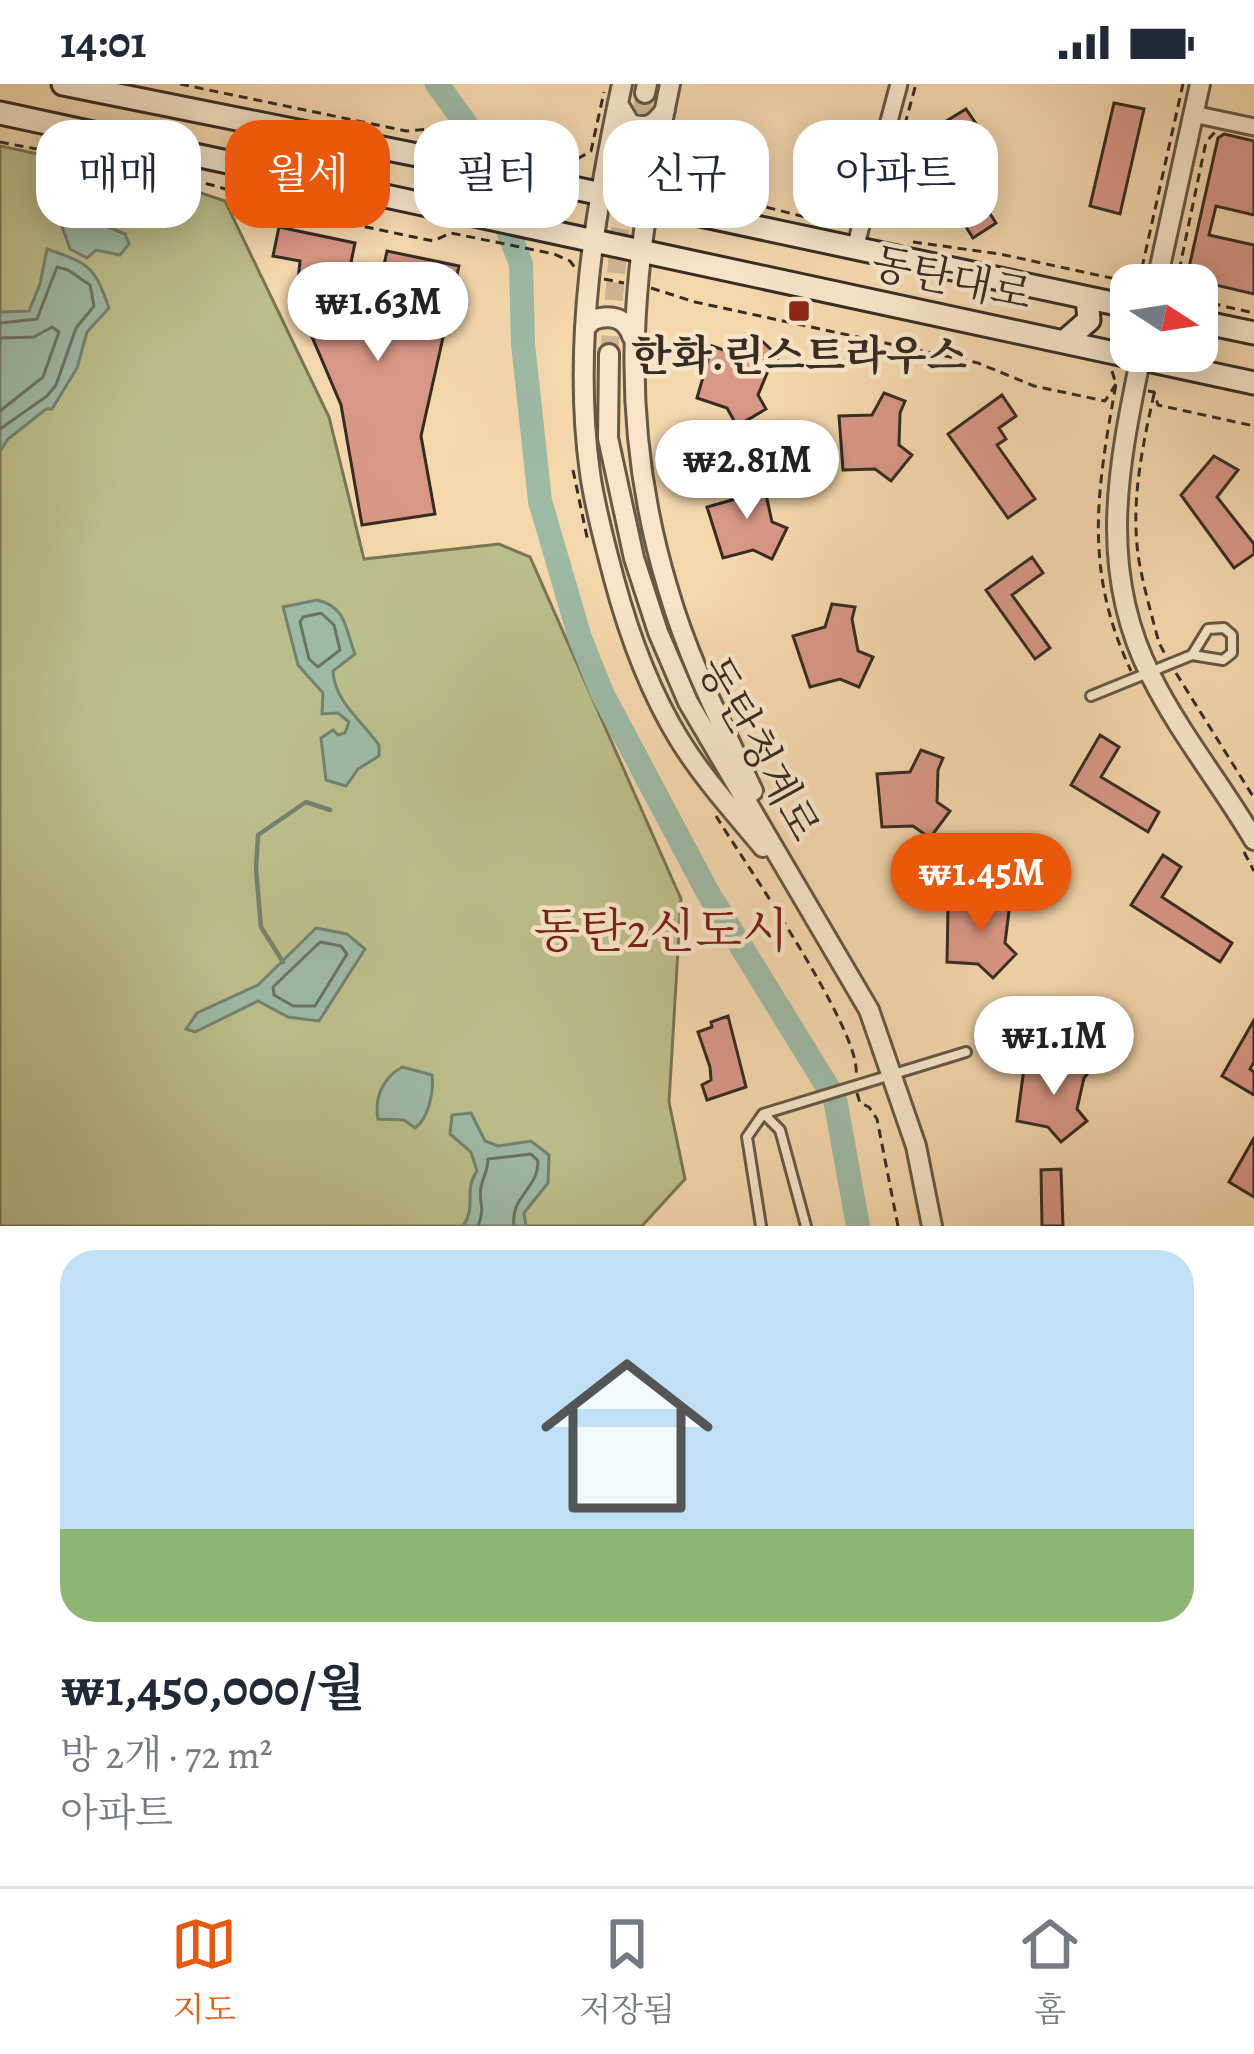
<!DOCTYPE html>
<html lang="ko">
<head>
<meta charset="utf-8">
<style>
	:root { --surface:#fff; --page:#f2f2f3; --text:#1f2937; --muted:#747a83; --line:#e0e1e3; --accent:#ea580c }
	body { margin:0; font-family:Alegreya,"Noto Serif KR",serif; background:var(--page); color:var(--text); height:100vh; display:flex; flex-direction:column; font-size:45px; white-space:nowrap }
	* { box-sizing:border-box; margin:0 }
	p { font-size:39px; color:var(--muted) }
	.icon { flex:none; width:66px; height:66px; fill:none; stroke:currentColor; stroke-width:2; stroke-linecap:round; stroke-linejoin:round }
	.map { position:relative; height:1142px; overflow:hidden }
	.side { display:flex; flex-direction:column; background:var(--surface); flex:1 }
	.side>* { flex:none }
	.guide { position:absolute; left:36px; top:36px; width:1182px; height:108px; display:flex; gap:24px }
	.needle { width:78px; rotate:102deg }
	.fabs { position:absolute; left:1110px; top:180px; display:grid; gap:24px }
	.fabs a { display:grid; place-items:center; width:108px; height:108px; border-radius:24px; background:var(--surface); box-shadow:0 6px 30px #0003; font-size:60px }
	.price { position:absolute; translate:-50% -102px; padding:0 27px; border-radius:42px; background:#fff; color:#222; font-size:39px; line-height:78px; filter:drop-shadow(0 3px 6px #0008) }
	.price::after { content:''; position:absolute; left:50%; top:72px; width:36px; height:27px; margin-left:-18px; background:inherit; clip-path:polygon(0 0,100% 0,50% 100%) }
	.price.active { background:var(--accent); color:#fff }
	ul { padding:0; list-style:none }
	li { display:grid; align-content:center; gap:24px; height:636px; padding:0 60px }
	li+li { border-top:3px solid var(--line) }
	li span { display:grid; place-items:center; height:372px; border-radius:36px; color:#555 }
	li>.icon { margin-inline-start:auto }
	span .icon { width:216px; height:216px; fill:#fffc; stroke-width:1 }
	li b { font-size:51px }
	.pill { padding:0 42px; border-radius:36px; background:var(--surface); box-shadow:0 6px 30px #0003; font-size:42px; line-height:108px }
	.pill.active { background:var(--accent); color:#fff }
	.status { display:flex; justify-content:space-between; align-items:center; height:84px; padding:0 60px; background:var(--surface); direction:ltr }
	.status svg { height:33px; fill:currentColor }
	.menu { display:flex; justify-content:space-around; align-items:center; height:168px; border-top:3px solid var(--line); background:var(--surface); font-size:33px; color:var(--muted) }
	.menu a { display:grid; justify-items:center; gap:6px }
	.menu .active { color:var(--accent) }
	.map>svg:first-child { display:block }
	.green { fill:#bcbe89; stroke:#787656; stroke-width:3 }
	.water { fill:#9dbaa5; stroke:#738271; stroke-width:3 }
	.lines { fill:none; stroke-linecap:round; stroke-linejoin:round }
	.shore { stroke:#697464; stroke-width:3 }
	.stream { stroke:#738271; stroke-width:4.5 }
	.river { stroke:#9dbaa5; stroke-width:24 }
	.building { fill:#d99785; stroke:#352d23; stroke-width:3 }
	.tertiary-tunnel { stroke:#cfb591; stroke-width:18; stroke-dasharray:18 9; stroke-linecap:butt }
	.service-casing { stroke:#655845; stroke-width:14 }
	.minor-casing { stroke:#655845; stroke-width:21 }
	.tertiary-casing { stroke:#655845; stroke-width:24 }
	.secondary-casing { stroke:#352d23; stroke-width:27 }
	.path { stroke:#352d23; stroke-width:3; stroke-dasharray:9 6; stroke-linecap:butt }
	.service { stroke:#f8e5c9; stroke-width:8 }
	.minor { stroke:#f8e5c9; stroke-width:15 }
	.tertiary { stroke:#f8e5c9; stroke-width:18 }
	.secondary { stroke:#f8e5c9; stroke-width:21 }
	.poi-dot { fill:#8f2418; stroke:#f8e5c9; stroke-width:4.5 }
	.labels { text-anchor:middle; stroke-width:9; stroke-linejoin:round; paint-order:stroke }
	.street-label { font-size:42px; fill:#352d23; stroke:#f8e5c9 }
	.poi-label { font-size:42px; font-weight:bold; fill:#352d23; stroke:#f8e5c9 }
	.quarter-label { font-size:48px; fill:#7a1f14; stroke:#f8e5c9 }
</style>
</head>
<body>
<div class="status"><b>14:01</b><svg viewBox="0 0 49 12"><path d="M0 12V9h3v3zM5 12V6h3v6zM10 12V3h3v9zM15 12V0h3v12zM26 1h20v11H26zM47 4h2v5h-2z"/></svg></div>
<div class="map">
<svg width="1254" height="1142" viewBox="0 0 1254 1142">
	<rect width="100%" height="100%" fill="#f5d7ac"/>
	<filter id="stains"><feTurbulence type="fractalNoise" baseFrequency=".00167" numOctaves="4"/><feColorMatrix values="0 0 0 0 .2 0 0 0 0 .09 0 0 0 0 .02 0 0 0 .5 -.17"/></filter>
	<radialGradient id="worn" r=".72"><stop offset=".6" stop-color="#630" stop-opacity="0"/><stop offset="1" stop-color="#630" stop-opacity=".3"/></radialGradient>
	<path class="green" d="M 0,62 L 162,96 L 225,117 L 329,333 L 364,475 L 499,460 L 530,473 L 681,815 L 669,1018 L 685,1095 L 642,1142 L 0,1142 Z"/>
	<path class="water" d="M 56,70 L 68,74 L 96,138 L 125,150 L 129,160 L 120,171 L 96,166 L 87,174 L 70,165 L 58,131 L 62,106 L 51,74 Z
		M 47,165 C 90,180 94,182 109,224 L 87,248 L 77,284 L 52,325 L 46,325 L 8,355 L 0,367 L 0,228 L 29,227 L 40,200 Z
		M 317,516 C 347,523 345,545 355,570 L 333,587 C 334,617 363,638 379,661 L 379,672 L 358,685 L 346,702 L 326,696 L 321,654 L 333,646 L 338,651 L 345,649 L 349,638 L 338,629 L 322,630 L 323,609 L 298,581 L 283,523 Z
		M 316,844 L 347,850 L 365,865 L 319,937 L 288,933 L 258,917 L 195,948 L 186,945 L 197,929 L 258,901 Z
		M 402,983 L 432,991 C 434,1007 429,1034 415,1044 L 404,1036 L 378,1035 C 374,1013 383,994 402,983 Z
		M 471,1029 L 485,1057 L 498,1062 L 531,1057 L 549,1071 L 548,1099 L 524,1129 L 526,1142 L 463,1142 C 477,1123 463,1106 477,1087 L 471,1068 L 450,1050 L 452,1031 Z"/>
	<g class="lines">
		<path class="shore" d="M 0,239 L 37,235 L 57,183 L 68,186 L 90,201 L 94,222 L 76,244 L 56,301 L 47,312 L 0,345
			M 0,254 L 34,253 L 52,243 L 59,248 L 43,293 L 0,327
			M 321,529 L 334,541 L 340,566 L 318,583 L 309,575 L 300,538 L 303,533 Z
			M 320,858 L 341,862 L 347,870 L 315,922 L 293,922 L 274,911 L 273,903 Z
			M 478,1142 C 486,1123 478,1119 481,1103 C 483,1092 488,1088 488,1075 L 531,1070 L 538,1077 C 538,1106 510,1112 514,1142"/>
		<path class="stream" d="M 283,878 L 261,843 L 256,785 L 258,751 L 306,718 L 330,726"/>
		<path class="river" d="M 437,0 L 466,40 L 521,180 L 523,260 L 540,417 L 580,554 L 602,609 L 707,807 L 835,1015 L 858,1142"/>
	</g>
	<path class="building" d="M 1114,19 L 1144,25 L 1120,130 L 1090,122 Z
		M 966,25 L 981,47 L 951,69 L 996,139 L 973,154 L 912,58 Z
		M 1224,50 L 1254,57 L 1254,131 L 1216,122 L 1209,151 L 1254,161 L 1254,210 L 1194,196 L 1188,188 L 1218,54 Z
		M 279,143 L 355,159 L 342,222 L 377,213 L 387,167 L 459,182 L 421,352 L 435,430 L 362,441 L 341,321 L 310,248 L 316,221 L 296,217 L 300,177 L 273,172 Z
		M 762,257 L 779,273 L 770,282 L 758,311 L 766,325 L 737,342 L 727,324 L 697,314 L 712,262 L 744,273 Z
		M 884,309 L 905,317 L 900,329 L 899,361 L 912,371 L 891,397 L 875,385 L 843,386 L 839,332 L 872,331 Z
		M 1002,311 L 1016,332 L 999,344 L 1006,355 L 997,361 L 1035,415 L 1008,434 L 948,350 Z
		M 1214,372 L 1238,386 L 1217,413 L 1254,460 L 1254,470 L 1234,484 L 1181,411 Z
		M 746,391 L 768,394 L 765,406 L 772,438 L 787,444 L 772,475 L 753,466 L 723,474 L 707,423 L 739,414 Z
		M 1032,473 L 1043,489 L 1012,511 L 1050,564 L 1035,575 L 986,506 Z
		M 832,520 L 855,523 L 852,535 L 858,567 L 873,573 L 859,603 L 840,595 L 810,603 L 793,552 L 825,543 Z
		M 1100,651 L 1119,663 L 1101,693 L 1159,728 L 1148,748 L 1071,701 Z
		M 921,666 L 943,674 L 938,686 L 937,718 L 950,727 L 930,754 L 913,742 L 882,743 L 877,690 L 910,688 Z
		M 1163,771 L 1181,783 L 1162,813 L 1232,859 L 1220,878 L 1131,821 Z
		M 995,806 L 1015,816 L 1009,827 L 1005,859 L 1016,870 L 993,894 L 978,880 L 947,878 L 948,824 L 981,826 Z
		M 728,932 L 746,1003 L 707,1016 L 702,1001 L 711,996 L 710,983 L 698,948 L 712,943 L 711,938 Z
		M 1254,936 L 1254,978 L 1250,985 L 1254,988 L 1254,1011 L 1222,992 Z
		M 1073,971 L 1092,984 L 1084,994 L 1077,1025 L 1087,1037 L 1061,1058 L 1048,1043 L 1017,1037 L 1024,984 L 1057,989 Z
		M 1254,1054 L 1254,1113 L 1229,1098 Z
		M 1061,1085 L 1063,1142 L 1042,1142 L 1041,1086 Z"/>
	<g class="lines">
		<path class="tertiary-tunnel" d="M 609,270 L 620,145 L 645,9"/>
		<g class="service-casing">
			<path id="service" d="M 1091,612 L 1192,571 L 1223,576 L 1232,569 L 1232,551 L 1224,544 L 1208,545 L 1192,571
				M 765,1031 L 780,1046 L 806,1142
				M 761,1142 L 747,1053 L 763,1030 L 966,968"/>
		</g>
		<g class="minor-casing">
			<path id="minor" d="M 1193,30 L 1254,43
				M 855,164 L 899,0"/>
		</g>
		<g class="tertiary-casing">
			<path id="tertiary" d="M 622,0 C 595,126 572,259 590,389 C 595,425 605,460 614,495 C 629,551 649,606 679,655 C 703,694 734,728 763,763
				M 670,0 C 633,178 614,327 668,505 C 688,575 722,641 753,707
				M 645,9 L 647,0
				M 618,20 L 630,40 C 649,45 654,41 665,26
				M 1156,201 L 1200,0
				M 585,244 L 593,236 C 610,230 626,233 632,252
				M 1142,267 C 1119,378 1096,484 1151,592 C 1180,650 1221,700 1254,756
				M 609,270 L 608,354 L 634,474 L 658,548 L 688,618 L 869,926 L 916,1062 L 932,1142"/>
		</g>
		<g class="secondary-casing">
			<path id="secondary" d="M 63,0 L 452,78 L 1131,223
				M 0,29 L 1254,299
				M 1197,237 L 1254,249
				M 1065,257 L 1089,236 L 1087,214"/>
		</g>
		<path class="path" d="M 180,0 L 406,47 L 431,45 L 579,74 L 591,67 L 604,8
			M 0,58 C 95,77 197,89 285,126 L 433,157 L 451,149 L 554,170 L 570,177 L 576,185
			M 621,74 L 641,78
			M 669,89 L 684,102 L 832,140 L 839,139 L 849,130
			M 877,142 L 916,0
			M 913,158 L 1000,170 L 1125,197 L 1135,196 L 1141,188 L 1183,0
			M 604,195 L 624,199
			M 1176,201 L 1206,58 L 1215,48
			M 651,204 L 695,218 L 978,279 L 1034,302 L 1105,317 L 1116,300 L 1121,301
			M 1197,216 L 1254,229
			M 1112,287 L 1116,300 C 1097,406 1083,485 1131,587
			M 1148,307 L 1154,308 L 1158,321 L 1254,342
			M 1154,310 C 1142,364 1130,421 1139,477 C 1144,505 1152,532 1159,559 L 1165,570
			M 573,386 L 588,458
			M 1176,589 L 1254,714
			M 716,732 C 743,776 862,948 856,990
			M 1244,768 L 1254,787
			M 857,1009 L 860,1019 L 869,1023 L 877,1035 L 898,1142"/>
		<use href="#service" class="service"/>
		<use href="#minor" class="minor"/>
		<use href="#tertiary" class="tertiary"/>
		<use href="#secondary" class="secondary"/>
	</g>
	<rect class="poi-dot" x="787" y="215" width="24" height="24" rx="6"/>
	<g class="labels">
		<g class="street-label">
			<text transform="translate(952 194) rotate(12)" y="15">동탄대로</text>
			<text transform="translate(760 664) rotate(61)" y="15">동탄청계로</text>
		</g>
		<g class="poi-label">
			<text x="799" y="286">한화.린스트라우스</text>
		</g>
		<g class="quarter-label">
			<text x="661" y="863">동탄2신도시</text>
		</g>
	</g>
	<rect width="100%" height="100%" filter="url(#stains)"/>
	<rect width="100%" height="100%" fill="url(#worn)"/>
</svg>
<div class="fabs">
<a><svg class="needle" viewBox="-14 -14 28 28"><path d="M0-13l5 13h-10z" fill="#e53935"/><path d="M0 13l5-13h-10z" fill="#747a83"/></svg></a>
</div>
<b class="price" style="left:378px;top:280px">₩1.63M</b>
<b class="price" style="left:747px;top:438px">₩2.81M</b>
<b class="price active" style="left:981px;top:851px">₩1.45M</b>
<b class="price" style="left:1054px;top:1014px">₩1.1M</b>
<div class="guide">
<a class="pill">매매</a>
<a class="pill active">월세</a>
<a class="pill">필터</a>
<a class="pill">신규</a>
<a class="pill">아파트</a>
</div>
</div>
<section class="side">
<ul>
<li><span style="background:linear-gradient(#bfe0f5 75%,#8fb573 0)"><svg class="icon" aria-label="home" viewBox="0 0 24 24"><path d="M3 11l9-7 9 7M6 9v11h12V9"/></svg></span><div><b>₩1,450,000/월</b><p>방 2개 · 72 m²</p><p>아파트</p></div></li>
</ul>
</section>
<nav class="menu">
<a class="active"><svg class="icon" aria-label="map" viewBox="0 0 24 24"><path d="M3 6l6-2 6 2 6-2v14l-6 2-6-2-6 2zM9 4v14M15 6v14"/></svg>지도</a>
<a><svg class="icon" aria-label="saved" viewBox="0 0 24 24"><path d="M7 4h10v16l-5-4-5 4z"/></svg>저장됨</a>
<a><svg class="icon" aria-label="home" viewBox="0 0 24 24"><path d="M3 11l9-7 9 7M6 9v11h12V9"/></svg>홈</a>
</nav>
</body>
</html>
